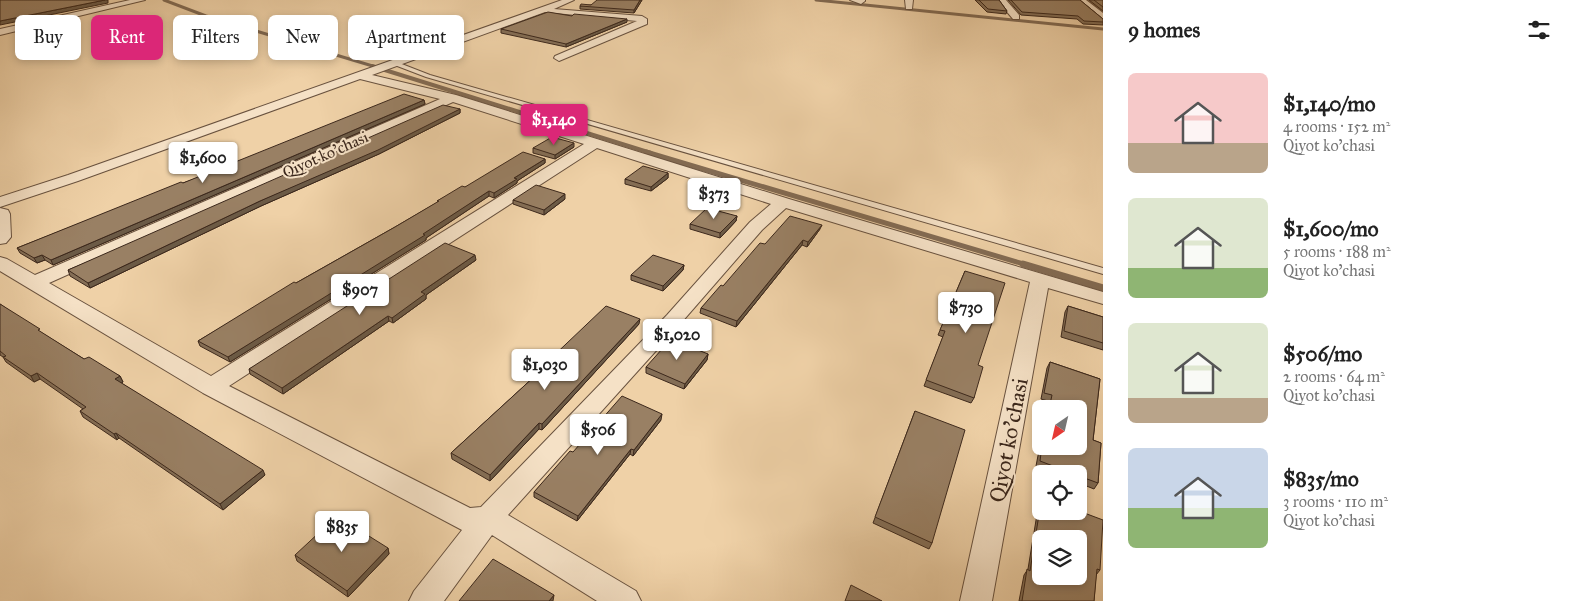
<!DOCTYPE html>
<html lang="en">
<head>
<meta charset="utf-8">
<style>
	:root { --surface:#fff; --page:#f2f2f2; --text:#222; --muted:#767676; --accent:#db2777 }
	body { margin:0; font-family:"IM FELL Great Primer",serif; background:var(--page); color:var(--text); height:100vh; display:flex; flex-direction:column; font-size:19px; white-space:nowrap }
	* { box-sizing:border-box; margin:0 }
	p { font-size:16px; color:var(--muted) }
	.icon { flex:none; width:28px; height:28px; fill:none; stroke:currentColor; stroke-width:2; stroke-linecap:round; stroke-linejoin:round }
	.map { position:relative; flex:1; overflow:hidden }
	.details { display:flex; flex-direction:column; background:var(--surface); width:475px }
	.details>* { flex:none }
	.banner { position:absolute; left:15px; top:15px; width:475px; height:45px; display:flex; gap:10px }
	.needle { width:32px; rotate:214deg }
	.tools { position:absolute; left:1032px; top:400px; display:grid; gap:10px }
	.tools a { display:grid; place-items:center; width:55px; height:55px; border-radius:8px; background:var(--surface); box-shadow:0 2px 8px #0003; font-size:25px }
	.price { position:absolute; translate:-50% -42px; padding:0 11px; border-radius:5px; background:#fff; color:#222; font-size:16px; line-height:32px; filter:drop-shadow(0 1px 2px #0008) }
	.price::after { content:''; position:absolute; left:50%; top:30px; width:15px; height:11px; margin-left:-8px; background:inherit; clip-path:polygon(0 0,100% 0,50% 100%) }
	.price.current { background:var(--accent); color:#fff }
	ul { padding:0; list-style:none }
	li { display:flex; align-items:center; gap:15px; height:125px; padding:0 25px }
	li span { display:grid; place-items:center; flex:none; width:140px; height:100px; border-radius:8px; color:#555 }
	li>.icon { margin-inline-start:auto }
	span .icon { width:60px; height:60px; fill:#fffc; stroke-width:1 }
	li b { font-size:21px }
	h2 { display:flex; justify-content:space-between; align-items:center; height:60px; padding:0 25px; font-size:21px }
	.tag { padding:0 18px; border-radius:8px; background:var(--surface); box-shadow:0 2px 8px #0003; font-size:18px; line-height:45px }
	.tag.current { background:var(--accent); color:#fff }
	main { display:flex; flex:1; min-height:0 }
	.map>svg:first-child { display:block }
	.lines { fill:none; stroke-linecap:round; stroke-linejoin:round }
	.stream-far3 { stroke:#836b53; stroke-width:3 }
	.stream-far2 { stroke:#836b53; stroke-width:4 }
	.stream-far1 { stroke:#836b53; stroke-width:5 }
	.stream { stroke:#836b53; stroke-width:7 }
	.lane-casing { stroke:#69523f; stroke-width:2 }
	.street-casing { stroke:#69523f; stroke-width:2 }
	.lane { fill:#f5e1c6; fill-rule:evenodd }
	.street { fill:#f5e1c6; fill-rule:evenodd }
	.wall { fill:#846e56; stroke:#3c281c }
	.shaded-wall { fill:#6b5a46; stroke:#3c281c }
	.building { fill:#998064; stroke:#3c281c; fill-rule:evenodd }
	.labels { text-anchor:middle; stroke-width:4; stroke-linejoin:round; paint-order:stroke }
	.far-street-label { font-size:16px; fill:#3c281c; stroke:#f5e1c6 }
	.near-street-label { font-size:22px; fill:#3c281c; stroke:#f5e1c6 }
</style>
</head>
<body>
<main>
<div class="map">
<svg width="1103" height="601" viewBox="0 0 1103 601">
	<rect width="100%" height="100%" fill="#efd1a7"/>
	<filter id="stains"><feTurbulence type="fractalNoise" baseFrequency=".004" numOctaves="4"/><feColorMatrix values="0 0 0 0 .2 0 0 0 0 .09 0 0 0 0 .02 0 0 0 .5 -.17"/></filter>
	<radialGradient id="worn" r=".72"><stop offset=".6" stop-color="#630" stop-opacity="0"/><stop offset="1" stop-color="#630" stop-opacity=".3"/></radialGradient>
	<g class="lines">
		<path class="stream-far3" d="M 164,0 L 206,16 L 376,67
			M 816,0 L 1103,29
			M 1089,0 L 1103,12"/>
		<path class="stream-far2" d="M 372,66 L 651,153"/>
		<path class="stream-far1" d="M 646,152 L 1027,265"/>
		<path class="stream" d="M 1023,264 L 1103,288"/>
		<g class="lane-casing">
			<path id="lane" d="M 394,61 L 430,75 L 1103,268 L 1103,274 L 426,77 L 392,64 L 392,62 Z"/>
		</g>
		<g class="street-casing">
			<path id="street" d="M 130,0 L 145,0 L 0,35 L 0,29 Z
				M 562,0 L 574,0 L 554,9 L 642,16 L 647,19 L 647,24 L 559,61 L 554,58 L 555,56 L 637,21 L 545,12 L 372,75 L 456,95 L 789,199 L 1103,292 L 1103,304 L 1048,288 L 992,601 L 960,601 L 1030,282 L 786,208 L 762,230 L 681,323 L 508,515 L 636,591 L 641,601 L 597,601 L 492,535 L 444,601 L 409,601 L 414,591 L 462,530 L 203,393 L 0,271 L 0,257 L 7,259 L 35,275 L 440,99 L 360,79 L 78,181 L 0,207 L 0,197 L 68,175 ZM 453,102 L 584,144 L 211,376 L 49,283 ZM 597,148 L 771,204 L 750,222 L 667,315 L 481,507 L 470,508 L 229,386 Z
				M 850,0 L 865,0 L 865,1 L 861,4 Z
				M 905,0 L 913,0 L 912,9 L 906,9 Z
				M 997,0 L 1006,0 L 1019,15 L 1019,19 L 1013,19 Z
				M 1077,0 L 1086,0 L 1103,13 L 1103,21 Z
				M 0,208 L 8,210 L 10,214 L 11,237 L 6,243 L 0,244 Z"/>
		</g>
		<use href="#lane" class="lane"/>
		<use href="#street" class="street"/>
	</g>
	<path class="wall" d="M 642,0 L 634,13 L 580,9 L 580,6 Z
		M 975,0 L 999,0 L 1007,11 L 1006,14 L 987,12 Z
		M 1008,0 L 1080,0 L 1103,19 L 1103,25 L 1083,24 L 1077,19 L 1021,15 Z
		M 1089,0 L 1103,0 L 1103,11 Z
		M 572,16 L 627,22 L 566,47 L 501,33 L 501,29 Z
		M 424,100 L 425,104 L 53,265 L 45,260 L 37,263 L 20,253 L 17,248 L 183,183 Z
		M 460,109 L 460,113 L 379,154 L 261,206 L 90,288 L 70,276 L 68,270 Z
		M 574,147 L 555,159 L 533,153 L 533,148 Z
		M 545,159 L 545,163 L 517,181 L 517,183 L 494,198 L 489,196 L 426,238 L 426,240 L 230,362 L 200,346 L 198,341 L 296,283 L 395,227 L 438,202 L 437,201 L 465,187 Z
		M 668,173 L 668,178 L 651,191 L 625,184 L 625,179 Z
		M 565,199 L 544,215 L 513,204 L 513,200 Z
		M 737,216 L 736,221 L 720,238 L 690,229 L 690,224 Z
		M 820,229 L 807,247 L 802,245 L 736,327 L 700,313 L 701,308 L 765,244 Z
		M 476,260 L 426,295 L 426,299 L 393,323 L 389,321 L 283,394 L 250,374 L 249,369 Z
		M 684,265 L 683,270 L 663,291 L 631,280 L 631,275 Z
		M 965,271 L 974,398 L 971,403 L 924,386 L 943,337 L 938,335 Z
		M 0,304 L 42,333 L 84,359 L 120,376 L 123,382 L 121,383 L 265,475 L 223,510 L 119,438 L 117,440 L 83,417 L 80,411 L 83,409 L 40,379 L 34,382 L 6,362 L 3,357 L 0,355 Z
		M 1068,306 L 1103,317 L 1103,350 L 1061,337 L 1065,312 Z
		M 639,324 L 542,430 L 539,429 L 490,481 L 452,459 L 451,453 L 546,366 L 546,363 Z
		M 708,354 L 707,360 L 684,389 L 646,373 L 646,367 Z
		M 1050,362 L 1100,379 L 1093,440 L 1101,443 L 1098,483 L 1094,489 L 1079,483 L 1079,474 L 1056,474 L 1036,466 L 1041,440 L 1041,446 L 1079,446 L 1079,409 L 1047,409 L 1048,401 L 1041,399 L 1047,368 Z
		M 915,411 L 932,543 L 929,549 L 873,523 Z
		M 661,420 L 633,456 L 630,454 L 577,521 L 534,497 L 534,492 L 573,452 Z
		M 1041,498 L 1041,511 L 1100,570 L 1096,575 L 1094,601 L 1019,601 L 1024,575 L 1028,569 L 1039,502 Z
		M 388,548 L 389,554 L 348,597 L 297,561 L 295,555 Z"/>
	<path class="shaded-wall" d="M 105,0 L 108,0 L 108,3 L 0,25 L 0,21 Z
		M 640,0 L 642,0 L 634,13 L 634,10 Z
		M 627,19 L 627,22 L 566,47 L 566,44 Z
		M 424,100 L 425,104 L 53,265 L 51,260 Z
		M 460,109 L 460,113 L 379,154 L 261,206 L 90,288 L 88,283 L 260,201 Z
		M 574,143 L 574,147 L 555,159 L 555,155 Z
		M 545,159 L 545,163 L 517,181 L 517,183 L 494,198 L 494,193 L 514,178 Z
		M 668,173 L 668,178 L 651,191 L 651,187 Z
		M 489,191 L 489,196 L 426,238 L 426,240 L 230,362 L 228,357 Z
		M 565,194 L 565,199 L 544,215 L 544,210 Z
		M 737,216 L 736,221 L 720,238 L 720,233 Z
		M 822,225 L 820,229 L 807,247 L 808,242 Z
		M 803,240 L 802,245 L 736,327 L 737,321 Z
		M 42,255 L 45,260 L 37,263 L 34,258 Z
		M 475,255 L 476,260 L 426,295 L 426,299 L 393,323 L 392,318 L 421,292 Z
		M 684,265 L 683,270 L 663,291 L 663,286 Z
		M 388,316 L 389,321 L 283,394 L 282,388 Z
		M 640,319 L 639,324 L 542,430 L 542,424 Z
		M 708,354 L 707,360 L 684,389 L 685,384 Z
		M 37,373 L 40,379 L 34,382 L 31,376 Z
		M 120,376 L 123,382 L 118,385 L 115,379 Z
		M 662,414 L 661,420 L 633,456 L 634,450 Z
		M 539,423 L 539,429 L 490,481 L 490,475 Z
		M 116,433 L 119,438 L 117,440 L 114,434 Z
		M 631,449 L 630,454 L 577,521 L 578,516 Z
		M 263,470 L 265,475 L 223,510 L 220,504 Z
		M 388,548 L 389,554 L 348,597 L 347,591 Z
		M 554,595 L 553,601 L 549,601 Z"/>
	<path class="building" d="M 0,0 L 105,0 L 0,21 Z
		M 597,0 L 640,0 L 634,10 L 580,6 L 581,4 L 591,5 Z
		M 979,0 L 999,0 L 1007,11 L 988,9 Z
		M 1011,0 L 1080,0 L 1103,19 L 1103,22 L 1084,21 L 1078,16 L 1022,12 Z
		M 1094,0 L 1103,0 L 1103,7 Z
		M 548,12 L 572,16 L 574,14 L 627,19 L 566,44 L 501,29 Z
		M 404,94 L 424,100 L 51,260 L 42,255 L 34,258 L 17,248 L 181,182 L 183,183 Z
		M 443,105 L 460,109 L 378,150 L 260,201 L 88,283 L 68,270 Z
		M 552,137 L 574,143 L 555,155 L 533,148 Z
		M 523,152 L 545,159 L 514,178 L 517,179 L 494,193 L 489,191 L 423,234 L 425,235 L 228,357 L 198,341 L 294,282 L 296,283 L 395,227 L 439,201 L 437,201 L 462,186 L 465,187 Z
		M 643,166 L 668,173 L 651,187 L 625,179 Z
		M 536,185 L 565,194 L 544,210 L 513,200 Z
		M 707,208 L 737,216 L 720,233 L 690,224 Z
		M 790,216 L 822,225 L 808,242 L 803,240 L 737,321 L 701,308 L 721,285 L 723,286 L 760,243 L 765,244 Z
		M 445,243 L 475,255 L 421,292 L 425,294 L 392,318 L 388,316 L 282,388 L 249,369 Z
		M 653,255 L 684,265 L 663,286 L 631,275 Z
		M 965,271 L 1005,283 L 978,365 L 983,367 L 974,398 L 926,380 L 945,331 L 940,330 Z
		M 0,304 L 40,329 L 38,330 L 84,359 L 89,357 L 120,376 L 115,379 L 263,470 L 220,504 L 116,433 L 114,434 L 80,411 L 86,407 L 37,373 L 31,376 L 3,357 L 6,356 L 0,351 Z
		M 606,306 L 640,319 L 542,424 L 539,423 L 490,475 L 451,453 L 548,364 L 546,363 Z
		M 1068,306 L 1103,317 L 1103,343 L 1064,331 Z
		M 671,339 L 708,354 L 685,384 L 646,367 Z
		M 1050,362 L 1100,379 L 1093,440 L 1101,443 L 1098,483 L 1079,476 L 1079,474 L 1074,474 L 1040,461 L 1042,446 L 1079,446 L 1079,409 L 1049,409 L 1052,395 L 1044,393 Z
		M 622,396 L 662,414 L 634,450 L 631,449 L 578,516 L 534,492 L 570,451 L 573,452 Z
		M 915,411 L 965,430 L 932,543 L 875,517 Z
		M 1041,502 L 1041,511 L 1079,511 L 1103,520 L 1100,570 L 1097,569 L 1094,601 L 1022,601 L 1027,569 L 1030,571 ZM 1041,539 L 1079,539 L 1079,576 L 1041,576 Z
		M 337,516 L 388,548 L 347,591 L 295,555 Z
		M 493,559 L 554,595 L 549,601 L 459,601 Z
		M 851,585 L 882,601 L 845,601 Z"/>
	<g class="labels">
		<g class="far-street-label">
			<text transform="translate(325 154) rotate(-24)" y="6">Qiyot ko'chasi</text>
		</g>
		<g class="near-street-label">
			<text transform="translate(1008 440) rotate(-79)" y="8">Qiyot ko'chasi</text>
		</g>
	</g>
	<rect width="100%" height="100%" filter="url(#stains)"/>
	<rect width="100%" height="100%" fill="url(#worn)"/>
</svg>
<div class="tools">
<a><svg class="needle" viewBox="-14 -14 28 28"><path d="M0-13l5 13h-10z" fill="#e53935"/><path d="M0 13l5-13h-10z" fill="#767676"/></svg></a>
<a><svg class="icon" aria-label="locate" viewBox="0 0 24 24"><circle cx="12" cy="12" r="6"/><path d="M12 2v4M12 18v4M2 12h4M18 12h4"/></svg></a>
<a><svg class="icon" aria-label="layers" viewBox="0 0 24 24"><path d="M12 4l9 5-9 5-9-5zM3 14l9 5 9-5"/></svg></a>
</div>
<b class="price current" style="left:554px;top:146px">$1,140</b>
<b class="price" style="left:203px;top:184px">$1,600</b>
<b class="price" style="left:714px;top:220px">$373</b>
<b class="price" style="left:360px;top:316px">$907</b>
<b class="price" style="left:966px;top:334px">$730</b>
<b class="price" style="left:677px;top:361px">$1,020</b>
<b class="price" style="left:545px;top:391px">$1,030</b>
<b class="price" style="left:598px;top:456px">$506</b>
<b class="price" style="left:342px;top:553px">$835</b>
<div class="banner">
<a class="tag">Buy</a>
<a class="tag current">Rent</a>
<a class="tag">Filters</a>
<a class="tag">New</a>
<a class="tag">Apartment</a>
</div>
</div>
<section class="details">
<h2>9 homes<svg class="icon" aria-label="filters" viewBox="0 0 24 24"><path d="M4 7h16M4 17h16"/><circle cx="9" cy="7" r="2"/><circle cx="15" cy="17" r="2"/></svg></h2>
<ul>
<li><span style="background:linear-gradient(#f6c9c9 70%,#b9a48a 0)"><svg class="icon" aria-label="home" viewBox="0 0 24 24"><path d="M3 11l9-7 9 7M6 9v11h12V9"/></svg></span><div><b>$1,140/mo</b><p>4 rooms · 152 m²</p><p>Qiyot ko'chasi</p></div></li>
<li><span style="background:linear-gradient(#dfe7d0 70%,#8fb573 0)"><svg class="icon" aria-label="home" viewBox="0 0 24 24"><path d="M3 11l9-7 9 7M6 9v11h12V9"/></svg></span><div><b>$1,600/mo</b><p>5 rooms · 188 m²</p><p>Qiyot ko'chasi</p></div></li>
<li><span style="background:linear-gradient(#dfe7d0 75%,#b9a48a 0)"><svg class="icon" aria-label="home" viewBox="0 0 24 24"><path d="M3 11l9-7 9 7M6 9v11h12V9"/></svg></span><div><b>$506/mo</b><p>2 rooms · 64 m²</p><p>Qiyot ko'chasi</p></div></li>
<li><span style="background:linear-gradient(#c9d6e8 60%,#8fb573 0)"><svg class="icon" aria-label="home" viewBox="0 0 24 24"><path d="M3 11l9-7 9 7M6 9v11h12V9"/></svg></span><div><b>$835/mo</b><p>3 rooms · 110 m²</p><p>Qiyot ko'chasi</p></div></li>
</ul>
</section>
</main>
</body>
</html>
